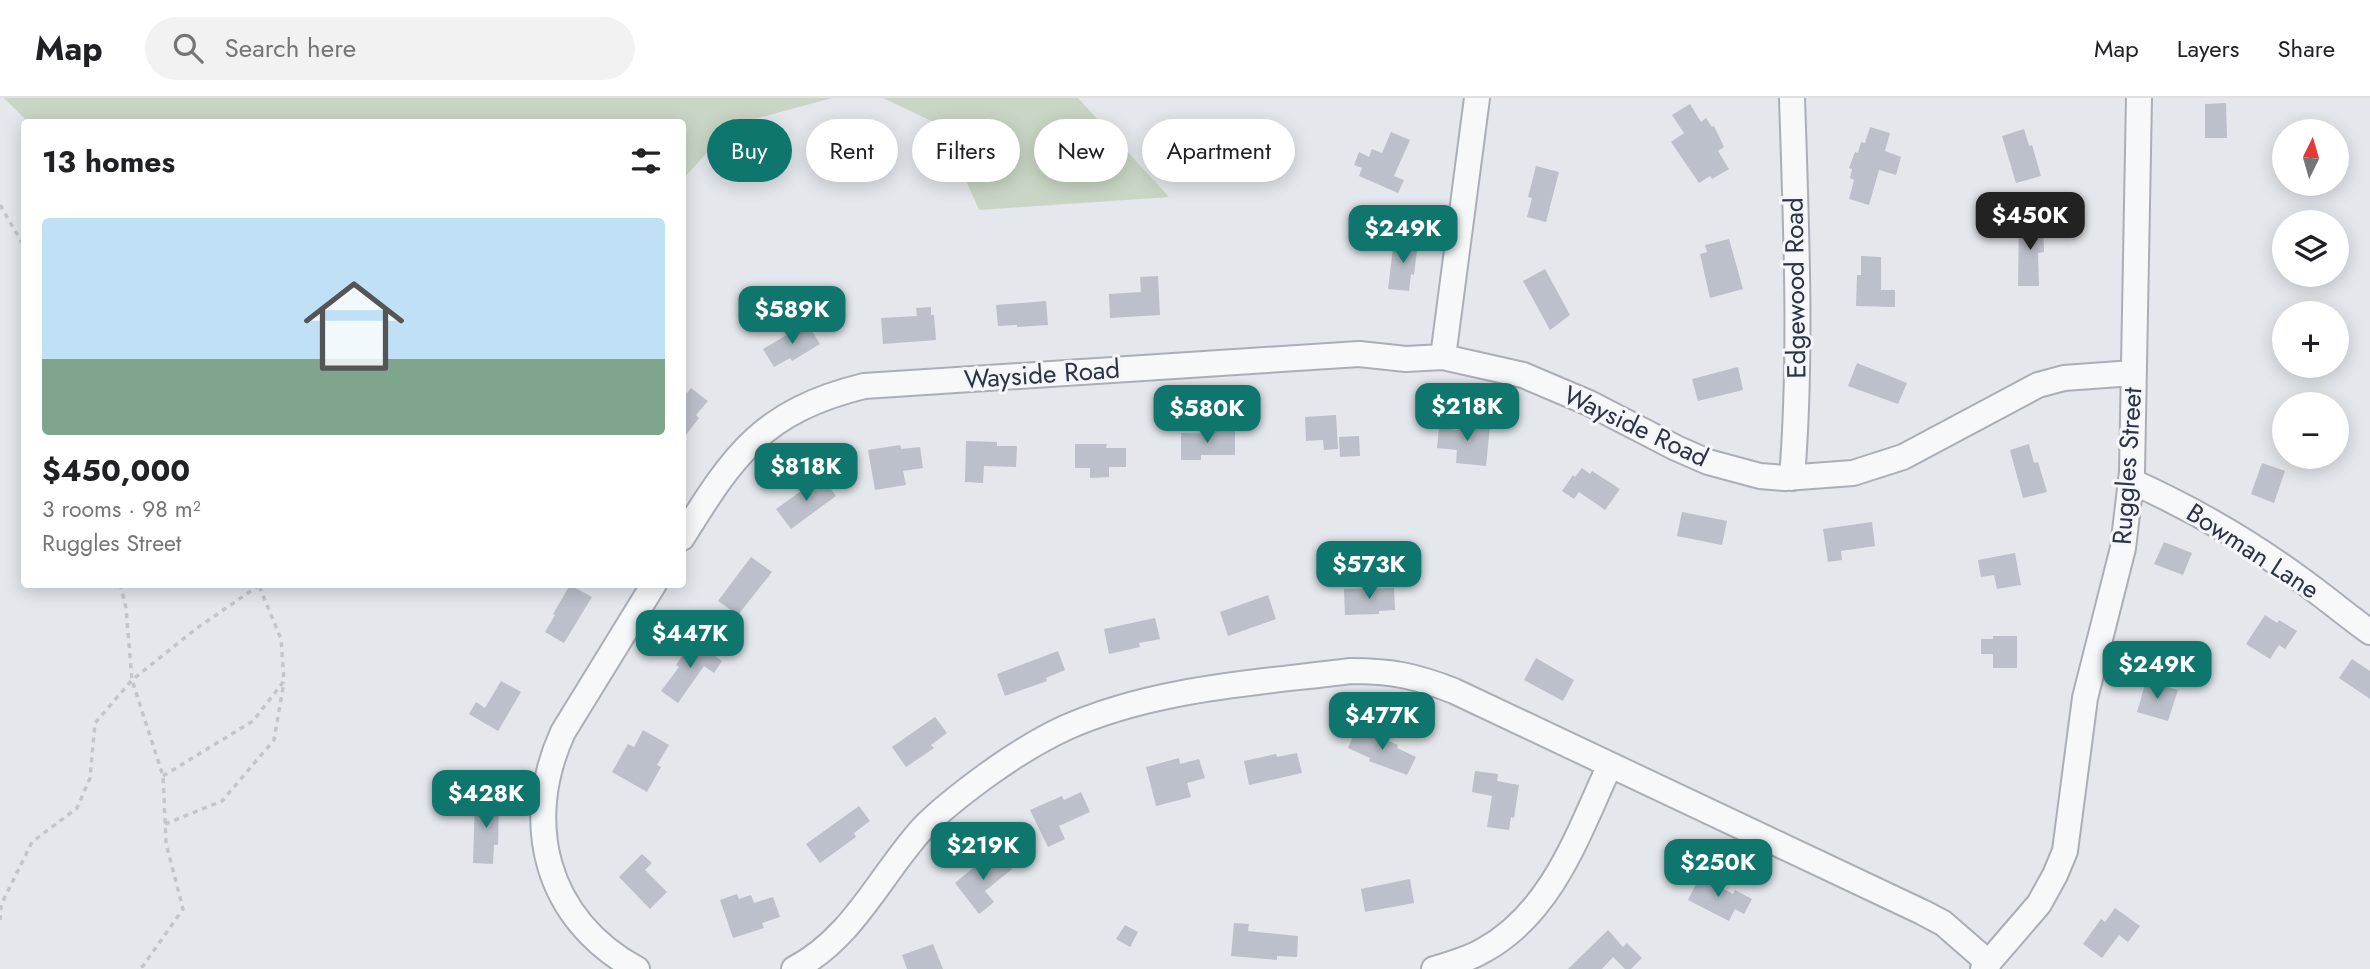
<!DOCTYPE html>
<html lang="en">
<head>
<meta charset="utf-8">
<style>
	:root { --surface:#fff; --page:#f2f2f2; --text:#202124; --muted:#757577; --line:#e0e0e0; --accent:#0f766e }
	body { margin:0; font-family:Jost,sans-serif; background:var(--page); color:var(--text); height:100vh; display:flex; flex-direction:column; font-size:26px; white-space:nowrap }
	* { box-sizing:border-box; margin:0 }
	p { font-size:23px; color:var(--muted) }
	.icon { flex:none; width:38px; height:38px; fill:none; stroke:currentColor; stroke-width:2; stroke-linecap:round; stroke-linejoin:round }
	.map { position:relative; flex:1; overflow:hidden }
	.side { position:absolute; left:21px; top:21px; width:665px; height:469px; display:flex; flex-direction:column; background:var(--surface); border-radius:7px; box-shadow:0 4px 18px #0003 }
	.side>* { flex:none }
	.banner { position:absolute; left:707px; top:21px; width:665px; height:63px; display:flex; gap:14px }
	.needle { width:46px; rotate:5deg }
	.buttons { position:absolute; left:2272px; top:21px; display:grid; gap:14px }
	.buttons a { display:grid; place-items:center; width:77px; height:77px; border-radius:50%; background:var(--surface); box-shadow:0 4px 18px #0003; font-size:35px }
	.price { position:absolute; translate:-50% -60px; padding:0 16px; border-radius:14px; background:var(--accent); color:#fff; font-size:23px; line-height:46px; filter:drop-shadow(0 2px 4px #0008) }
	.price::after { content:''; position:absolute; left:50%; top:42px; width:21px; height:16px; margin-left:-10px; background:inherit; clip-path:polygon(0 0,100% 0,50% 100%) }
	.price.active { background:#222; color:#fff }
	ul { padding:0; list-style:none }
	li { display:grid; align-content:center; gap:14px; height:371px; padding:0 21px }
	li span { display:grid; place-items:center; height:217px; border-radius:7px; color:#555 }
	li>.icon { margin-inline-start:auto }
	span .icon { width:126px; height:126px; fill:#fffc; stroke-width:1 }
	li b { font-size:30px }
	h2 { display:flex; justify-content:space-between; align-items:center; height:84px; padding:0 21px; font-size:30px }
	.tag { padding:0 24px; border-radius:32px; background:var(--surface); box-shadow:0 4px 18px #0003; font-size:24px; line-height:63px }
	.tag.active { background:var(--accent); color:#fff }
	header { display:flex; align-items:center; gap:42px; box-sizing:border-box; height:98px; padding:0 35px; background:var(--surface); border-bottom:2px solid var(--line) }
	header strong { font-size:33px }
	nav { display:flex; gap:38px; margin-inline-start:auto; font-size:24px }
	.search { width:490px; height:63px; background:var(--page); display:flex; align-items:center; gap:18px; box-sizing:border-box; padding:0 24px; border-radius:38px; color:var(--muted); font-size:26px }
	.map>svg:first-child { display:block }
	.green { fill:#c9d6c5 }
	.building { fill:#bbc0ca }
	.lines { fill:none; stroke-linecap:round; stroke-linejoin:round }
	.minor-casing { stroke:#a9aeb7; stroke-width:28 }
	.path { stroke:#c2c5cb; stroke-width:3.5; stroke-dasharray:5 5; stroke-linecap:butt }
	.minor { stroke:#f7f8fa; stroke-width:24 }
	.labels { text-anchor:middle; stroke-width:6; stroke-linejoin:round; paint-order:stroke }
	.street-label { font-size:26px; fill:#2b3445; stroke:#f4f6f9 }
</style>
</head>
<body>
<header>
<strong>Map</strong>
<div class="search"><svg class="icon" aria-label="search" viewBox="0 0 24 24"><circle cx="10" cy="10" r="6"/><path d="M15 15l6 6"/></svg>Search here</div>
<nav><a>Map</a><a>Layers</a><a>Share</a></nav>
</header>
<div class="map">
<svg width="2370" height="871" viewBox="0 0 2370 871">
	<rect width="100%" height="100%" fill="#e4e7ec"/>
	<path class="green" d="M 4,0 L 832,0 L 732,27 L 683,81 L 682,24 L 28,24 Z
		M 883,0 L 1078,0 L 1169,99 L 979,112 L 942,28 Z"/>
	<path class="building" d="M 2226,5 L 2227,40 L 2205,40 L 2205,6 Z
		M 1690,6 L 1701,24 L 1706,20 L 1712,29 L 1714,28 L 1724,49 L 1718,53 L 1729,71 L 1712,81 L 1710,78 L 1699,85 L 1671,44 L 1684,35 L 1672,17 Z
		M 1870,29 L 1890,35 L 1885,53 L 1901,59 L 1896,77 L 1879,72 L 1869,107 L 1849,101 L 1854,82 L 1850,80 L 1852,71 L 1849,70 L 1855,54 L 1858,55 L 1861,44 L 1865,45 Z
		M 2024,31 L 2029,48 L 2032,47 L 2041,78 L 2016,85 L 2002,38 Z
		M 1391,34 L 1410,42 L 1394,78 L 1404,82 L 1398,95 L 1359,78 L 1362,70 L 1354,67 L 1359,54 L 1369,59 L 1372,51 L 1382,55 Z
		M 1536,68 L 1559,74 L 1546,124 L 1527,119 L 1532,100 L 1528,99 Z
		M 2019,122 L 2043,122 L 2044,154 L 2038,155 L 2039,188 L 2018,188 Z
		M 1729,141 L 1743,191 L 1710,200 L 1700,156 L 1707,154 L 1705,147 Z
		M 1394,142 L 1418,144 L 1414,177 L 1411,176 L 1409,193 L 1388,191 Z
		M 1861,158 L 1881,159 L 1881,192 L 1895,192 L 1895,209 L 1856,208 L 1857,177 L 1861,177 Z
		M 1545,171 L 1570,217 L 1550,232 L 1523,183 Z
		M 1158,178 L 1160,217 L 1110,220 L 1109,196 L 1141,194 L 1140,179 Z
		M 1046,203 L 1048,227 L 1017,229 L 1017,227 L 998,228 L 996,207 Z
		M 931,209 L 931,217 L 934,217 L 936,242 L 883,246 L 881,220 L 917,218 L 916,210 Z
		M 807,225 L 820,246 L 792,263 L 790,260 L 774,269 L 763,251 Z
		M 1857,265 L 1907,285 L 1898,306 L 1848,288 Z
		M 1738,269 L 1743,292 L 1698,303 L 1692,281 Z
		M 691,290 L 708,303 L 696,317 L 699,320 L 682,342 L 682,301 Z
		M 1336,317 L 1338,351 L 1324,352 L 1323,342 L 1306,343 L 1305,319 Z
		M 1459,325 L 1490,328 L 1486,368 L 1456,365 L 1457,352 L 1437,350 L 1439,330 L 1458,332 Z
		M 1213,332 L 1235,333 L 1235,357 L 1201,357 L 1201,362 L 1181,362 L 1181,335 L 1213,336 Z
		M 1359,338 L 1360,358 L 1340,359 L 1339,339 Z
		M 966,343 L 997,344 L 997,348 L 1017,348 L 1016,369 L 984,368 L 983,385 L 965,384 Z
		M 1075,346 L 1107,346 L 1106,350 L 1126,350 L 1126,369 L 1109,369 L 1109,379 L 1090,380 L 1090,370 L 1075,370 Z
		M 2029,346 L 2034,365 L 2038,364 L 2047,394 L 2023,400 L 2010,352 Z
		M 900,347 L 901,351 L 920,349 L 923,370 L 903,373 L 906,387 L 875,392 L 868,352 Z
		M 2262,365 L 2285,373 L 2274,405 L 2251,396 Z
		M 1582,370 L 1590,376 L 1592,373 L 1620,391 L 1605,412 L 1579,394 L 1574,401 L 1562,393 L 1573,377 L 1575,379 Z
		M 822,378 L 836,398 L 791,431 L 776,411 Z
		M 1682,414 L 1727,423 L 1722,447 L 1677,438 Z
		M 1872,424 L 1875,448 L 1841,453 L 1842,462 L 1828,464 L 1823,431 Z
		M 2164,444 L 2192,455 L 2183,477 L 2154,466 Z
		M 2015,455 L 2021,487 L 1997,491 L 1994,477 L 1981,479 L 1978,462 Z
		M 751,459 L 772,474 L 738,517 L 718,503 Z
		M 570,487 L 592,499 L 564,545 L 545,534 L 555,517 L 553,516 Z
		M 1394,490 L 1395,512 L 1379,513 L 1379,516 L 1345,517 L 1344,491 Z
		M 1268,497 L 1276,521 L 1228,538 L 1220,514 Z
		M 2265,517 L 2277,525 L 2279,522 L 2297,533 L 2285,551 L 2279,547 L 2270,561 L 2246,546 Z
		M 1155,520 L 1160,541 L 1139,545 L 1140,549 L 1109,556 L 1104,531 Z
		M 1993,538 L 2017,538 L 2017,570 L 1993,570 L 1993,556 L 1981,556 L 1981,541 L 1993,541 Z
		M 693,542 L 722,563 L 714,575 L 704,568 L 678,605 L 661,593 L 679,569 L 676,567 Z
		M 1058,553 L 1065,572 L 1046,580 L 1047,583 L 1005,598 L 997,576 Z
		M 1536,560 L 1574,582 L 1563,603 L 1524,582 Z
		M 2352,561 L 2370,573 L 2370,601 L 2339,580 Z
		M 501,583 L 521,594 L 498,633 L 469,616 L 476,604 L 485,610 Z
		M 2146,583 L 2178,592 L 2168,623 L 2137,614 Z
		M 935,619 L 947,635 L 931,647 L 934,650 L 906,669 L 892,649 Z
		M 1356,631 L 1367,636 L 1368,634 L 1398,647 L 1397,650 L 1416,659 L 1407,677 L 1369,663 L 1370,660 L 1348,650 Z
		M 643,632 L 669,647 L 657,667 L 661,669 L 647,694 L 612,674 L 628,646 L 634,649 Z
		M 1297,655 L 1302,675 L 1249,687 L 1244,663 L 1276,656 L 1277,659 Z
		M 1179,660 L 1180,666 L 1199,661 L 1205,680 L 1187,685 L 1191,699 L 1156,708 L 1146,669 Z
		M 1475,673 L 1498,676 L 1497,683 L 1519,687 L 1514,720 L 1511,719 L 1509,732 L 1487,729 L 1492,698 L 1472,694 Z
		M 1081,694 L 1090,714 L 1059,728 L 1065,741 L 1048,749 L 1030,712 L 1062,698 L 1064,702 Z
		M 475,701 L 499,702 L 498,747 L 494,747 L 493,766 L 473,765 Z
		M 859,708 L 870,723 L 854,735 L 856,739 L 820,765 L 806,746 Z
		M 999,755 L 1012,771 L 985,793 L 994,804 L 979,816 L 955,785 L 980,764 L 983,768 Z
		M 642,756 L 652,765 L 645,772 L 667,794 L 650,811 L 619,779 Z
		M 1700,778 L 1733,796 L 1735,792 L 1752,801 L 1744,816 L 1735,811 L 1729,823 L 1688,802 Z
		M 1410,781 L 1414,805 L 1365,814 L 1361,791 Z
		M 737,796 L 739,801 L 751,797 L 754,805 L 773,799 L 780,819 L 762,825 L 764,830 L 733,840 L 720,802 Z
		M 2115,810 L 2140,828 L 2128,844 L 2119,837 L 2102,860 L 2083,846 L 2101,821 L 2105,824 Z
		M 1234,825 L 1249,826 L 1248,833 L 1298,838 L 1297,859 L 1277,858 L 1277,862 L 1231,858 Z
		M 1125,827 L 1138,834 L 1130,849 L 1116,841 Z
		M 1608,832 L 1623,849 L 1627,845 L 1642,860 L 1631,871 L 1625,871 L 1613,859 L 1602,871 L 1568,871 Z
		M 933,846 L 943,871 L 907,871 L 902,857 Z"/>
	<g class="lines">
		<g class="minor-casing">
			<path id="minor" d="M 1792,0 C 1796,126 1802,254 1792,380
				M 1443,259 L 1477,0
				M 2131,383 C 2191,410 2247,442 2300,481 C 2324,498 2346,517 2370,534
				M 682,440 C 734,356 763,313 864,288 L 1359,256 L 1406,261 L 1443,259 L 1523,277 L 1589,305 L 1676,350 L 1708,364 L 1760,378 L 1785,380 L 1853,375 L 1903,359 L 2038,287 L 2064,280 L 2133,275
				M 637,871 C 546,822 521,725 563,634 L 654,486
				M 794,871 C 853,840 879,779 922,731 C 941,711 965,693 987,677 C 1012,659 1037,643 1065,630 C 1154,590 1256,585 1351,573 C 1392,573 1416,578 1454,593 L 1922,814 L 1943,825 L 1989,865
				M 1434,871 C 1451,866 1469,861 1484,852 C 1553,814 1579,733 1610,667
				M 1983,871 L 2039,806 L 2055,777 L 2065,753 L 2085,600 L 2123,450 L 2132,374 L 2139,0"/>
		</g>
		<path class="path" d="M 0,107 L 24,148
			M 120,486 L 126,510 L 132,582 L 163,678 L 166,745 L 183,811 L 143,868 L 137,871
			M 181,486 L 190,486
			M 163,678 L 253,623 L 284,583 L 281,541 L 260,490
			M 165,726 L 222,703 L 274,642 L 284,584
			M 0,822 L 1,807 L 32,744 L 77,710 L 90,680 L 95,625 L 132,582 L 197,530 L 261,486"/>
		<use href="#minor" class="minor"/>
	</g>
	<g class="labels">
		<g class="street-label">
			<text transform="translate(1795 190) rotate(-91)" y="9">Edgewood Road</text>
			<text transform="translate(1042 276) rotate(-4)" y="9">Wayside Road</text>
			<text transform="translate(1636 328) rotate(25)" y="9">Wayside Road</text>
			<text transform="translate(2127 368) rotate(-86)" y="9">Ruggles Street</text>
			<text transform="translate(2253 453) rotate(33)" y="9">Bowman Lane</text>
		</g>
	</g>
</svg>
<div class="buttons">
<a><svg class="needle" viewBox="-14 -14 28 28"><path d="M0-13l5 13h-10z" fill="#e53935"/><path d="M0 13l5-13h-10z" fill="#757577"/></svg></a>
<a><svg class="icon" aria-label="layers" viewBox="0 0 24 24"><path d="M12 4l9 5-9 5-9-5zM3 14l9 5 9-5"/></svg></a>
<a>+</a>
<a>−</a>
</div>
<b class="price active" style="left:2030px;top:154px">$450K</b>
<b class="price" style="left:1403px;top:167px">$249K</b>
<b class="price" style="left:792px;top:248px">$589K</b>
<b class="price" style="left:1467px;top:345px">$218K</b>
<b class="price" style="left:1207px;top:347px">$580K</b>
<b class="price" style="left:806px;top:405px">$818K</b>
<b class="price" style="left:1369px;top:503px">$573K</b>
<b class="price" style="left:690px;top:572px">$447K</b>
<b class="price" style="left:2157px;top:603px">$249K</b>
<b class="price" style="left:1382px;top:654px">$477K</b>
<b class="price" style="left:486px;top:732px">$428K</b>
<b class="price" style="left:983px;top:784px">$219K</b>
<b class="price" style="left:1718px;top:801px">$250K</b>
<div class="banner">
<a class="tag active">Buy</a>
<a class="tag">Rent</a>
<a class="tag">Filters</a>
<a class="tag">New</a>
<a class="tag">Apartment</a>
</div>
<section class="side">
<h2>13 homes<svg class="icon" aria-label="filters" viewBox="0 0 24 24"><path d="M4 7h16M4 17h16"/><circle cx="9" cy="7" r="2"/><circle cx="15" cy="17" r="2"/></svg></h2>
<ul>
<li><span style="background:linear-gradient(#bfe0f5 65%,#7fa58c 0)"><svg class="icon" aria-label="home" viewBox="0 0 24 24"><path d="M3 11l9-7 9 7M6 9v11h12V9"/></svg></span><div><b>$450,000</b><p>3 rooms · 98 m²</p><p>Ruggles Street</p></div></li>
</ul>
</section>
</div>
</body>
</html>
